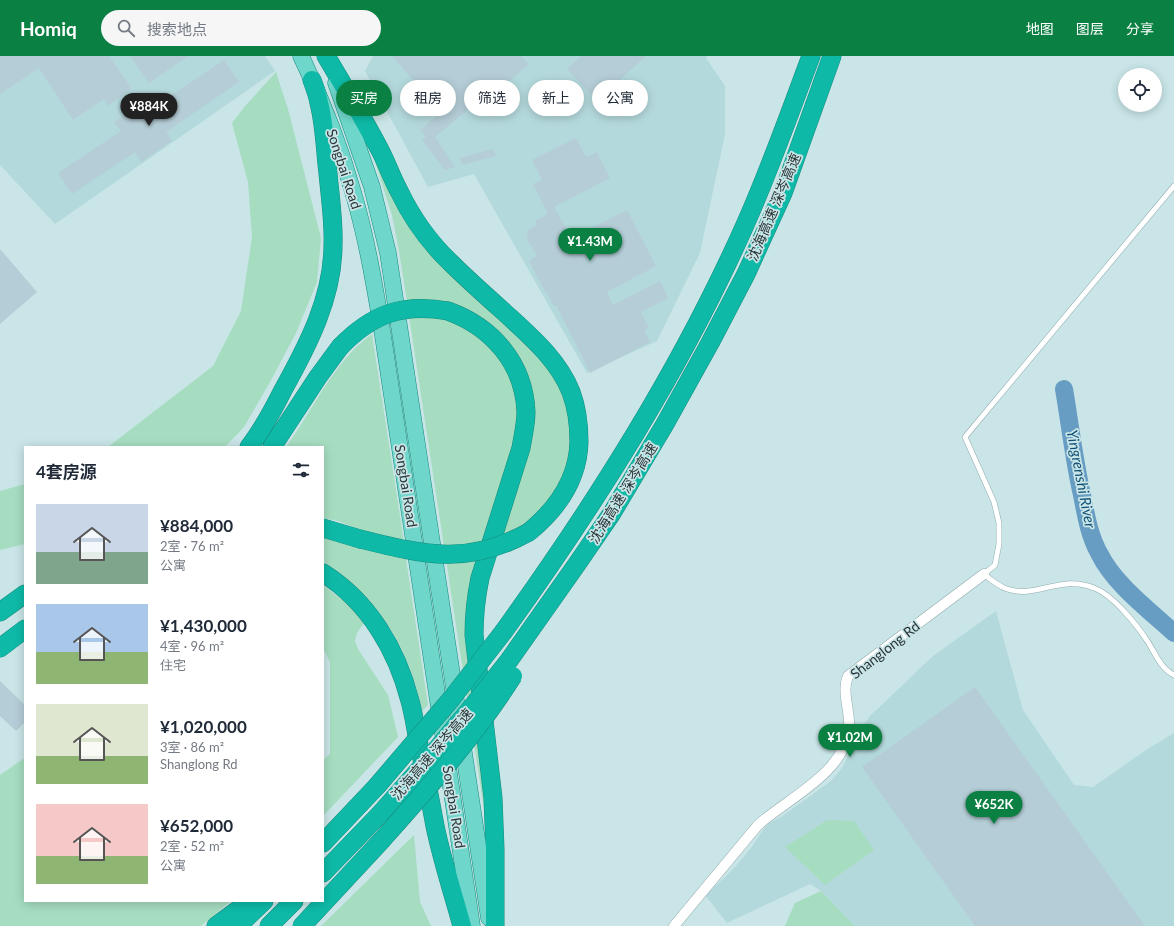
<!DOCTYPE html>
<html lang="zh">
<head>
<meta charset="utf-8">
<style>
	:root { --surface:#fff; --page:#f6f6f7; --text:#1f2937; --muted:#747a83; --accent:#0b8043 }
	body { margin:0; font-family:Lato,"Noto Sans SC",sans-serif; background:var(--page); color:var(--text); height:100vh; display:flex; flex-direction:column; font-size:15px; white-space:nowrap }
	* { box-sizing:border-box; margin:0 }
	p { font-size:13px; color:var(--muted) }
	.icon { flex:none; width:22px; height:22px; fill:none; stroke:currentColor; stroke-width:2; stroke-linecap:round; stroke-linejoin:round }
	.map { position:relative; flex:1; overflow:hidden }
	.sheet { position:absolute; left:24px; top:390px; width:300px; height:456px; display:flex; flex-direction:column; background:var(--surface); border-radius:0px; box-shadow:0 2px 10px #0003 }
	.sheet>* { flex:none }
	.top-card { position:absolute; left:336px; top:24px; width:380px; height:36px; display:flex; gap:8px }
	.controls { position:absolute; left:1118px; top:12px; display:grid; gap:8px }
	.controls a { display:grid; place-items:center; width:44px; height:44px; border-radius:50%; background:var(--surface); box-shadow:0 2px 10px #0003; font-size:20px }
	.price { position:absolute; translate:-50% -34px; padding:0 9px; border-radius:14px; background:var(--accent); color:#fff; font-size:13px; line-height:26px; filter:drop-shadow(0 1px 2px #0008) }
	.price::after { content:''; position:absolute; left:50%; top:24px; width:12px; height:9px; margin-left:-6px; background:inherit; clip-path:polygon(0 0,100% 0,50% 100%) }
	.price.on { background:#222; color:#fff }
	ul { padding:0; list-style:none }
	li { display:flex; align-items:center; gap:12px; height:100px; padding:0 12px }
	li span { display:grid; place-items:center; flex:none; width:112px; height:80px; border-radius:0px; color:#555 }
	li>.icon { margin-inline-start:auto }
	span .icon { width:48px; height:48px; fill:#fffc; stroke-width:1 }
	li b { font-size:17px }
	h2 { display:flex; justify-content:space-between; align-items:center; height:48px; padding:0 12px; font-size:17px }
	.tag { padding:0 14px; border-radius:18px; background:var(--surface); box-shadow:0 2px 10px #0003; font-size:14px; line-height:36px }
	.tag.on { background:var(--accent); color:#fff }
	header { display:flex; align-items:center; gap:24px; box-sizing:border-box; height:56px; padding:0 20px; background:var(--accent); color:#fff }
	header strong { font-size:19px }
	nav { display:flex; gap:22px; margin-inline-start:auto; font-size:14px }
	.search { width:280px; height:36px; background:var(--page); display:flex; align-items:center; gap:10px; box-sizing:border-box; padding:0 14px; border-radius:22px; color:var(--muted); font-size:15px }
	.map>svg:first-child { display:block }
	.built { fill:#b4d9dc }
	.green { fill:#a6ddc0 }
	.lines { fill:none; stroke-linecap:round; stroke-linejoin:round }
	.river { stroke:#679cc3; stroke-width:18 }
	.building { fill:#b4cdd6 }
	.service-casing { stroke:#90abad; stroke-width:6 }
	.minor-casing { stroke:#90abad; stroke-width:11 }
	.primary-casing { stroke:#188b7f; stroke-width:17 }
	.motorway-casing { stroke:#188b7f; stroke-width:19 }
	.service { stroke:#fff; stroke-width:5 }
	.minor { stroke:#fff; stroke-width:10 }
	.primary { stroke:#6ed6ca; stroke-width:16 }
	.motorway { stroke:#0ebaa7; stroke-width:18 }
	.motorway-bridge-casing { stroke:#188b7f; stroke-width:19; stroke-linecap:butt }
	.motorway-bridge { stroke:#0ebaa7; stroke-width:18 }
	.labels { text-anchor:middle; stroke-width:3.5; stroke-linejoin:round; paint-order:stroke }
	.street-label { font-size:14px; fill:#2a3536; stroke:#c9e5e7 }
	.water-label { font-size:15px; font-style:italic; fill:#0f4f75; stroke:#c9e5e7 }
</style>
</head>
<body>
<header>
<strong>Homiq</strong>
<div class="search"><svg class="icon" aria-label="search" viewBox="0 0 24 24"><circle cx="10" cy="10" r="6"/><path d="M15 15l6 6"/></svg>搜索地点</div>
<nav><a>地图</a><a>图层</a><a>分享</a></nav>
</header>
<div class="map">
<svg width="1174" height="870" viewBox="0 0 1174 870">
	<rect width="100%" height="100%" fill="#c9e5e7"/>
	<path class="built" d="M 0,0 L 265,0 L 275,15 L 55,168 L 0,109 Z
		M 373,0 L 707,0 L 706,2 L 725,30 L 725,78 L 700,197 L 657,285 L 587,317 L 474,118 L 428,131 L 365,15 Z
		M 996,555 L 1023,654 L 1074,729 L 1093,731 L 1146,694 L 1174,677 L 1174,870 L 855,870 L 821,835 L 810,828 L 727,867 L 705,839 L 723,823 L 735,811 L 751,792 L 765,771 L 771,766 L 781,761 L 831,725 L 842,712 L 864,668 L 870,660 L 933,600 Z"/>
	<path class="green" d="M 276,16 L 288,53 L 321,182 L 317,226 L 296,277 L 270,326 L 244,371 L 225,391 L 108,391 L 213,310 L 241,255 L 252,181 L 248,126 L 232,67 L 246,49 Z
		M 369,87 L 392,138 L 529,289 L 554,320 L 563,337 L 572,373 L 568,410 L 552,443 L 526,470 L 500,483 L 521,418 L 513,293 L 407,245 L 399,195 L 392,159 Z
		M 429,259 L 458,266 L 488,286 L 510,319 L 515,338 L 518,355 L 513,391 L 473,520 L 487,773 L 409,260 Z
		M 372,278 L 404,486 L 363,475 L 338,465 L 323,462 L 323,391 L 286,391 C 314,353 333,306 372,278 Z
		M 25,428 L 25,488 L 0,494 L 0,435 Z
		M 323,482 L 406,503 L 428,649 L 422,655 C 409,591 379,541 323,506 Z
		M 323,529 L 350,550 L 364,567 L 357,577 L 355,585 L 358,593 L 388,639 L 398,681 L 323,760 L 323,704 L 330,698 L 330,606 L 323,592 Z
		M 23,703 L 25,704 L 25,845 L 231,845 L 201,870 L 0,870 L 0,719 Z
		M 827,764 L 854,765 L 874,794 L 825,829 L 785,791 Z
		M 414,779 L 420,846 L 431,870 L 321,870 Z
		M 821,835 L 855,870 L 785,870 L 795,847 Z"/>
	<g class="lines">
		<path class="river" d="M 1064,333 C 1070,368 1074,404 1082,439 C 1086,459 1089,479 1099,497 C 1114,528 1149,554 1174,577"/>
	</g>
	<path class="building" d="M 0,0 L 109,0 L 132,33 L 108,50 L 104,43 L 73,64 L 39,12 L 0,38 Z
		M 130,0 L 188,0 L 149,27 Z
		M 392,0 L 521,0 L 529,8 L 485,47 L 481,43 L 435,81 L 455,111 L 445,114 L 422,84 L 426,81 L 420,74 L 441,56 Z
		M 581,0 L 646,0 L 597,45 L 567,13 Z
		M 224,4 L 239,26 L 166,76 L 172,85 L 141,106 L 135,96 L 72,138 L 58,117 L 121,75 L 114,66 L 145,45 L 151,53 Z
		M 576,82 L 586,101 L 597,96 L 610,122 L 554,151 L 572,182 L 627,154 L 656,210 L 607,236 L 613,249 L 660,225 L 668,242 L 641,256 L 649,272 L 644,274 L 650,286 L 590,317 L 556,249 L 554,250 L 546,235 L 545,236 L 529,205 L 537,200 L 527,183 L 528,174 L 537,169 L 535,165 L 548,158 L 533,128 L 542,124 L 532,104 Z
		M 493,93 L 496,100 L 462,109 L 460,102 Z
		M 0,193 L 37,236 L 0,268 Z
		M 0,625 L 25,649 L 25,666 L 16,675 L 0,660 Z
		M 975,631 L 1145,870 L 975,870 L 862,711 Z"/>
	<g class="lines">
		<g class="service-casing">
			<path id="service" d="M 1174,130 L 965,381 L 994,446 L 999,467 L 999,488 L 995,509 L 984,518 C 991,524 998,530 1007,533 C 1036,543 1061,518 1094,532 C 1113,539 1137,569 1148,586 C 1155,597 1161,613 1174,619"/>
		</g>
		<g class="minor-casing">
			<path id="minor" d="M 674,870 L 758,769 C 788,742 843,718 849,674 C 851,656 841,637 848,620 L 984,518"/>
		</g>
		<g class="primary-casing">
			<path id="primary" d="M 301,0 C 322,44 340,90 353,136 C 367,183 375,232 383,280 L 472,870
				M 336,27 L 372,131 L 388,197 L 489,862"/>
		</g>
		<g class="motorway-casing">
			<path id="motorway" d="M 326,0 C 345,32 364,63 381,96 C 387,108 392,122 399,135 C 412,162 428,185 450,206 C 467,223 485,239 503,255 C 529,279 558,303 571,336 C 577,352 579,369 579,386 C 578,424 557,453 529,476
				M 448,255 C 492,271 524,307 526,356 C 526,368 523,380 521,392 L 480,522 C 476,541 474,559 474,579 L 493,742 L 495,793 L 495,870
				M 249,391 C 263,373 273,354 283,334 C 308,289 333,241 333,189 C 334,165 330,141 328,117 C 325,94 325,70 319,47 C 318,40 315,32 312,24
				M 272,391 L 318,321 L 340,291
				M 323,472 L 360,483
				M 323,517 C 369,546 397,594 410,645 C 414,659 416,675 419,689 C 425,716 430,743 435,770 C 442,804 453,837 462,870
				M 0,556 L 25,538
				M 504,575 C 596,447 681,313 745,169 C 770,113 790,56 811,0
				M 0,592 L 25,573
				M 510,603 L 577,508 L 612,457 L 665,368 L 710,287 L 746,218 L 783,137 L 832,0
				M 323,787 L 377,730
				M 323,817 L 379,759
				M 216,870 L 250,845
				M 238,870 L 264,845
				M 269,870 L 294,845
				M 302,870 L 381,785"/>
		</g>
		<use href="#service" class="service"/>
		<use href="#minor" class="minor"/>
		<use href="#primary" class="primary"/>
		<use href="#motorway" class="motorway"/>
		<g class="motorway-bridge-casing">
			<path id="motorway-bridge" d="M 340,291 C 372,258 402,247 448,255
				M 360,483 C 425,499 468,510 529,476
				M 377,730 L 452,642 L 504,575
				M 379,759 C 425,708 468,657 510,603
				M 381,785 C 428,732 475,680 513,620"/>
		</g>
		<use href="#motorway-bridge" class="motorway-bridge"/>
	</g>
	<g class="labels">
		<g class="street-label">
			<text transform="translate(344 113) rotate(72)" y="5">Songbai Road</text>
			<text transform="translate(774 151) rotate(-67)" y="5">沈海高速 深岑高速</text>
			<text transform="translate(406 430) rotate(81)" y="5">Songbai Road</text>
			<text transform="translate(623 437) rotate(-58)" y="5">沈海高速 深岑高速</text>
			<text transform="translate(885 594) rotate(-38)" y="5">Shanglong Rd</text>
			<text transform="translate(432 698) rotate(-49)" y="5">沈海高速 深岑高速</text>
			<text transform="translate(454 751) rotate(81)" y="5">Songbai Road</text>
		</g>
		<g class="water-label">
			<text transform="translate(1081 423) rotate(79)" y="5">Yingrenshi River</text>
		</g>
	</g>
</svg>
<div class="controls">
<a><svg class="icon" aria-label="locate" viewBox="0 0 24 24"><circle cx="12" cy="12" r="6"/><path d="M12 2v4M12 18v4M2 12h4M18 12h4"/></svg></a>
</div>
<b class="price on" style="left:149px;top:71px">¥884K</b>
<b class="price" style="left:590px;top:206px">¥1.43M</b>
<b class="price" style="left:850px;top:702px">¥1.02M</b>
<b class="price" style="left:994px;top:769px">¥652K</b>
<div class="top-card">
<a class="tag on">买房</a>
<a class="tag">租房</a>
<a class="tag">筛选</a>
<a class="tag">新上</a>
<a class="tag">公寓</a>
</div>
<section class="sheet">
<h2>4套房源<svg class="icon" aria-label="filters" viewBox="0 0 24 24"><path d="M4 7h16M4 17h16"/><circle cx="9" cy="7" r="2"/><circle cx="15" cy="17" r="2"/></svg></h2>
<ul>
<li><span style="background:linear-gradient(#c9d6e8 60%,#7fa58c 0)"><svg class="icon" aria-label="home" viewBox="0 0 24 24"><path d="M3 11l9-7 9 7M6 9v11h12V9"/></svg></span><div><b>¥884,000</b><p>2室 · 76 m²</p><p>公寓</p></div></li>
<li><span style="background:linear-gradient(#a9c7e8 60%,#8fb573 0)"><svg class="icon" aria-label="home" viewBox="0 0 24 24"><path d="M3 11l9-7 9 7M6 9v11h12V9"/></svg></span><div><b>¥1,430,000</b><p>4室 · 96 m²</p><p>住宅</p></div></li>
<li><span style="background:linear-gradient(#dfe7d0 65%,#8fb573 0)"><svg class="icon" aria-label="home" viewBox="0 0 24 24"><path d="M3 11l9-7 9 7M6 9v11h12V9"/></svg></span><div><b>¥1,020,000</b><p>3室 · 86 m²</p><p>Shanglong Rd</p></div></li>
<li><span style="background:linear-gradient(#f6c9c9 65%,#8fb573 0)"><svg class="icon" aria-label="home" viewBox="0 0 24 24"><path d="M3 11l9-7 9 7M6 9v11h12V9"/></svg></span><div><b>¥652,000</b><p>2室 · 52 m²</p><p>公寓</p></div></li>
</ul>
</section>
</div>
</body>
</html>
